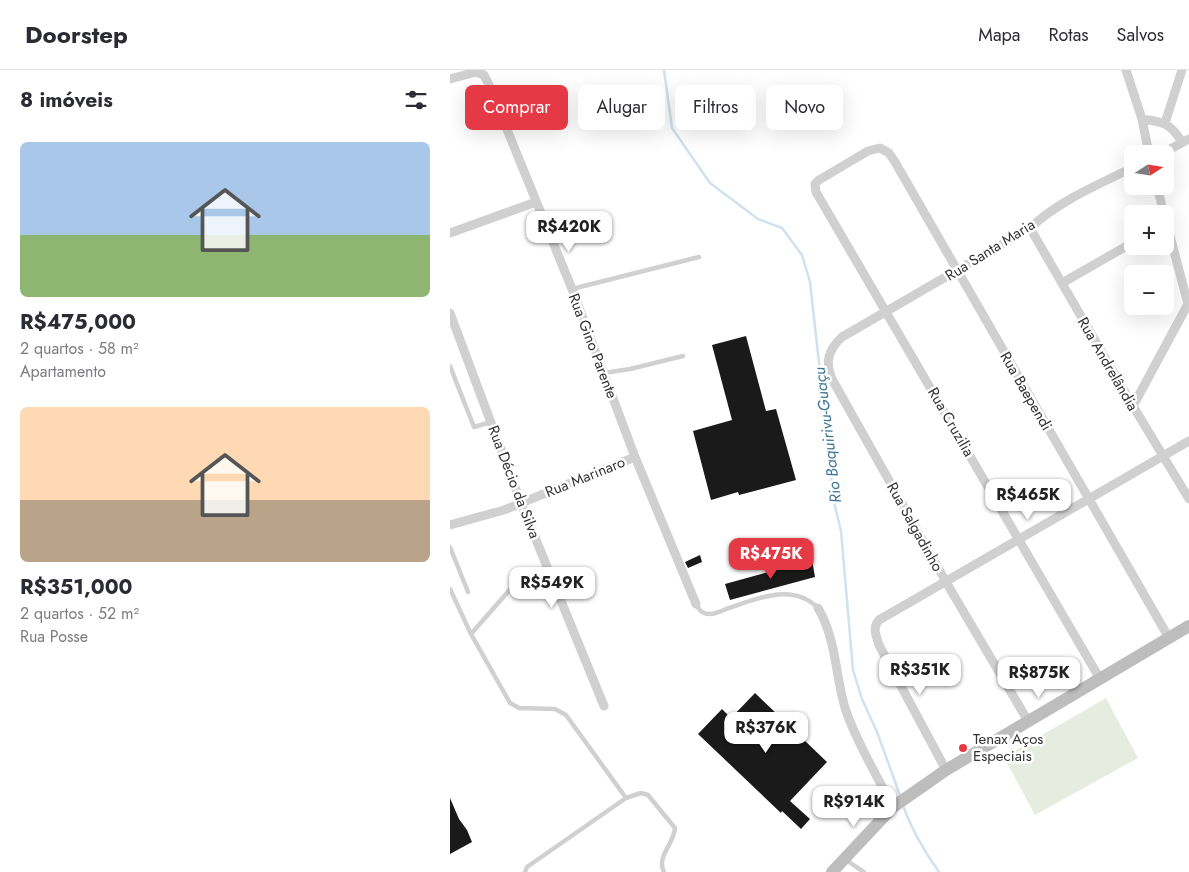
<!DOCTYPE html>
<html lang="pt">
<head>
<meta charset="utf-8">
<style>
	:root { --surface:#fff; --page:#f2f2f3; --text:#2b2b33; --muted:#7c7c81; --line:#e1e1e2; --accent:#e63946 }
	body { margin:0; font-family:Jost,sans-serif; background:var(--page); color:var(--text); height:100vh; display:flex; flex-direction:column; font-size:19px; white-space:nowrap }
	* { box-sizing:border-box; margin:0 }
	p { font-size:16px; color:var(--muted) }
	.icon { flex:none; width:28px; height:28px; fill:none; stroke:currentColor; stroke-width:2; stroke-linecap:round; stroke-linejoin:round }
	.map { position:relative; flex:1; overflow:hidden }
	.drawer { display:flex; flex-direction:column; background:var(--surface); width:450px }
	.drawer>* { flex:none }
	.top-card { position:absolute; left:15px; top:15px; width:475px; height:45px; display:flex; gap:10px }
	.needle { width:32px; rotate:78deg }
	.controls { position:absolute; left:674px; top:75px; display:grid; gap:10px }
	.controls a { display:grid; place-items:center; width:50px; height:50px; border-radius:8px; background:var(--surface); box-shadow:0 5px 20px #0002; font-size:25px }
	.price { position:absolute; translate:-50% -42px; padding:0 11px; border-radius:10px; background:#fff; color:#222; font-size:16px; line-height:32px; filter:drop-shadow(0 1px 2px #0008) }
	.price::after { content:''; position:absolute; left:50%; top:30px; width:15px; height:11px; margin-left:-8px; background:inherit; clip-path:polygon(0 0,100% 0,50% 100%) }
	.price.current { background:var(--accent); color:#fff }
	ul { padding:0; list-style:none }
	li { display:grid; align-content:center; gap:10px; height:265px; padding:0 20px }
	li span { display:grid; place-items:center; height:155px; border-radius:8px; color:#555 }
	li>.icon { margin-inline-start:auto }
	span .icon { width:90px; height:90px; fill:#fffc; stroke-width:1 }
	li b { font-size:21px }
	h2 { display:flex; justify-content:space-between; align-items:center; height:60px; padding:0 20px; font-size:21px }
	.chip { padding:0 18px; border-radius:8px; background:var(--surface); box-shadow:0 5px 20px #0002; font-size:18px; line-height:45px }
	.chip.current { background:var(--accent); color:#fff }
	header { display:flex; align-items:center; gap:30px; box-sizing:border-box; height:70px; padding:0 25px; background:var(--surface); border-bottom:1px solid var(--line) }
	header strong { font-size:24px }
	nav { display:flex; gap:28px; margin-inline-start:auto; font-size:18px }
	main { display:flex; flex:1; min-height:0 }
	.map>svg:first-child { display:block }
	.green { fill:#e6ecdf }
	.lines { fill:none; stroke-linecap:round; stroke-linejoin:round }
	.stream { stroke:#cfe2ee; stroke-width:2.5 }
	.building { fill:#1a1a1a }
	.lane { stroke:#d0d0d0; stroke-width:4.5 }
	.street { stroke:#d0d0d0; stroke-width:9 }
	.secondary { stroke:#bdbdbd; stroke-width:12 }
	.poi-dot { fill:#e63946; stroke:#fff; stroke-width:2 }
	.labels { text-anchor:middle; stroke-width:5; stroke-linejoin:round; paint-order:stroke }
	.street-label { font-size:15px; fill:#333; stroke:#fff }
	.poi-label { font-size:15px; fill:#333; stroke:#fff; text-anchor:start }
	.water-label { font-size:16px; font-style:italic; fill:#3f7597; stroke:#fff }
</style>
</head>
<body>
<header>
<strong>Doorstep</strong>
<nav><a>Mapa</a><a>Rotas</a><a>Salvos</a></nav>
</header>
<main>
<section class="drawer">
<h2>8 imóveis<svg class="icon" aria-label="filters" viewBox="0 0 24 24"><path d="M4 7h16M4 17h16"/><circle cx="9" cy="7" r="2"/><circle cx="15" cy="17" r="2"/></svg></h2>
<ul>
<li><span style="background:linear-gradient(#a9c7e8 60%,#8fb573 0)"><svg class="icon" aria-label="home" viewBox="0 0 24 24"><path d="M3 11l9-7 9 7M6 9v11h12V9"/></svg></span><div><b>R$475,000</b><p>2 quartos · 58 m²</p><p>Apartamento</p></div></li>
<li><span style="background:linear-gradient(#ffd9b3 60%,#b9a48a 0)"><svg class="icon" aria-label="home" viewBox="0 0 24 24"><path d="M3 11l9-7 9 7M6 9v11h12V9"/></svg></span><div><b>R$351,000</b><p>2 quartos · 52 m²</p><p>Rua Posse</p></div></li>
</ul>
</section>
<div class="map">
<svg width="739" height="802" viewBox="0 0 739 802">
	<rect width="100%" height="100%" fill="#fff"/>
	<path class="green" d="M 656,628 L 688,688 L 585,745 L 554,687 Z"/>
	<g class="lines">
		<path class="stream" d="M 214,0 L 222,58 L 260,113 L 308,149 L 332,158 L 352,185 L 360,212 L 381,400 L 382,424 L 391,461 L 403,600 L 412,629 L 427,662 L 451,728
			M 453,736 C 462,760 474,781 489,802"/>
	</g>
	<path class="building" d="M 296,266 L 316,341 L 326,339 L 346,410 L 289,425 L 288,422 L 261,430 L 243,361 L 282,350 L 262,275 Z
		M 250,485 L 252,492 L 238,498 L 235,492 Z
		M 362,490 L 365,507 L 280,530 L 275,514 Z
		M 305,623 L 377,692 L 340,731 L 360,749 L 351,759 L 332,741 L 331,743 L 248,664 L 272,639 L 281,648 Z
		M 0,728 L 9,749 L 17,760 L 22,772 L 0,784 Z"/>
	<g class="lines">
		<path class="lane" d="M 122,219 L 249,187
			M 0,296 L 24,357 L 41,352
			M 154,303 L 180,299 L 233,286
			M 0,477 L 18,522
			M 0,519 L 21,564 L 60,633 L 69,638 L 105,639 L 116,645 L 176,728 L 77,797 L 75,802
			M 246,534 C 248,538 250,542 254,543 C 261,546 270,542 276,539 C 306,529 342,512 368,538
			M 21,564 L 78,499
			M 176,728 L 191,723 L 198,725 L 225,758 C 224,774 206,787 214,802
			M 396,790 L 414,802"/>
		<path class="street" d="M 676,0 L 692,49 L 699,84
			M 0,9 L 26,2 L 34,5 L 38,13 L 122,219 L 185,387 L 246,534
			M 692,49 C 714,52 720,53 732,72
			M 715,53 L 732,0
			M 711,84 L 739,69
			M 707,116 L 714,144
			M 580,158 L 683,336 L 739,429
			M 0,163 L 86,132
			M 612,213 L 682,173
			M 0,243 L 71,433 L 154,636
			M 683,336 L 738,234 L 715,147
			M 0,455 L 54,440 L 185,387
			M 368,538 C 387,570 385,607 396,641 C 408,675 427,706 443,737
			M 650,609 L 366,122 L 365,114 L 369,110 L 418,81 L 430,78 L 439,83 L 445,92 L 719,568
			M 578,651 L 496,512 L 382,309 C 375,292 378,280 392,267 L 580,158 C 609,131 647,115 682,98
			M 496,700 L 429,575 C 426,565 422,558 429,550 L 739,371"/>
		<path class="secondary" d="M 382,802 L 443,737 L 496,700 L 739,556"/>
	</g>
	<circle class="poi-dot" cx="513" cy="678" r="5"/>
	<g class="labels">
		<g class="street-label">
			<text transform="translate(540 180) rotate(-32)" y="5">Rua Santa Maria</text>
			<text transform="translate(143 276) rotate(69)" y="5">Rua Gino Parente</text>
			<text transform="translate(658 294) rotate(60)" y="5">Rua Andrelândia</text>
			<text transform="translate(576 321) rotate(60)" y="5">Rua Baependi</text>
			<text transform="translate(501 352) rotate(60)" y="5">Rua Cruzilia</text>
			<text transform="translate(135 407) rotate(-22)" y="5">Rua Marinaro</text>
			<text transform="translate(64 412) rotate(69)" y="5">Rua Décio da Silva</text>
			<text transform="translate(465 457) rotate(61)" y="5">Rua Salgadinho</text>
		</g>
		<g class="poi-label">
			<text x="523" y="674">Tenax Aços<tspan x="523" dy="17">Especiais</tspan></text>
		</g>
		<g class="water-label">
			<text transform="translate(377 365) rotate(-97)" y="6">Rio Baquirivu-Guaçu</text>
		</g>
	</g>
</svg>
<div class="controls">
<a><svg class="needle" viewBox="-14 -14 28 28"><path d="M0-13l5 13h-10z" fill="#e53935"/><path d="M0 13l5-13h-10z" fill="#7c7c81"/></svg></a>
<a>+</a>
<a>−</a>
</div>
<b class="price" style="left:119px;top:183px">R$420K</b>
<b class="price" style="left:578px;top:451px">R$465K</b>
<b class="price current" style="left:321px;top:510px">R$475K</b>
<b class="price" style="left:102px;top:539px">R$549K</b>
<b class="price" style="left:470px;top:626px">R$351K</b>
<b class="price" style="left:589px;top:629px">R$875K</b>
<b class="price" style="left:316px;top:684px">R$376K</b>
<b class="price" style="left:404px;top:758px">R$914K</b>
<div class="top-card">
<a class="chip current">Comprar</a>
<a class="chip">Alugar</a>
<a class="chip">Filtros</a>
<a class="chip">Novo</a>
</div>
</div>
</main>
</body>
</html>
